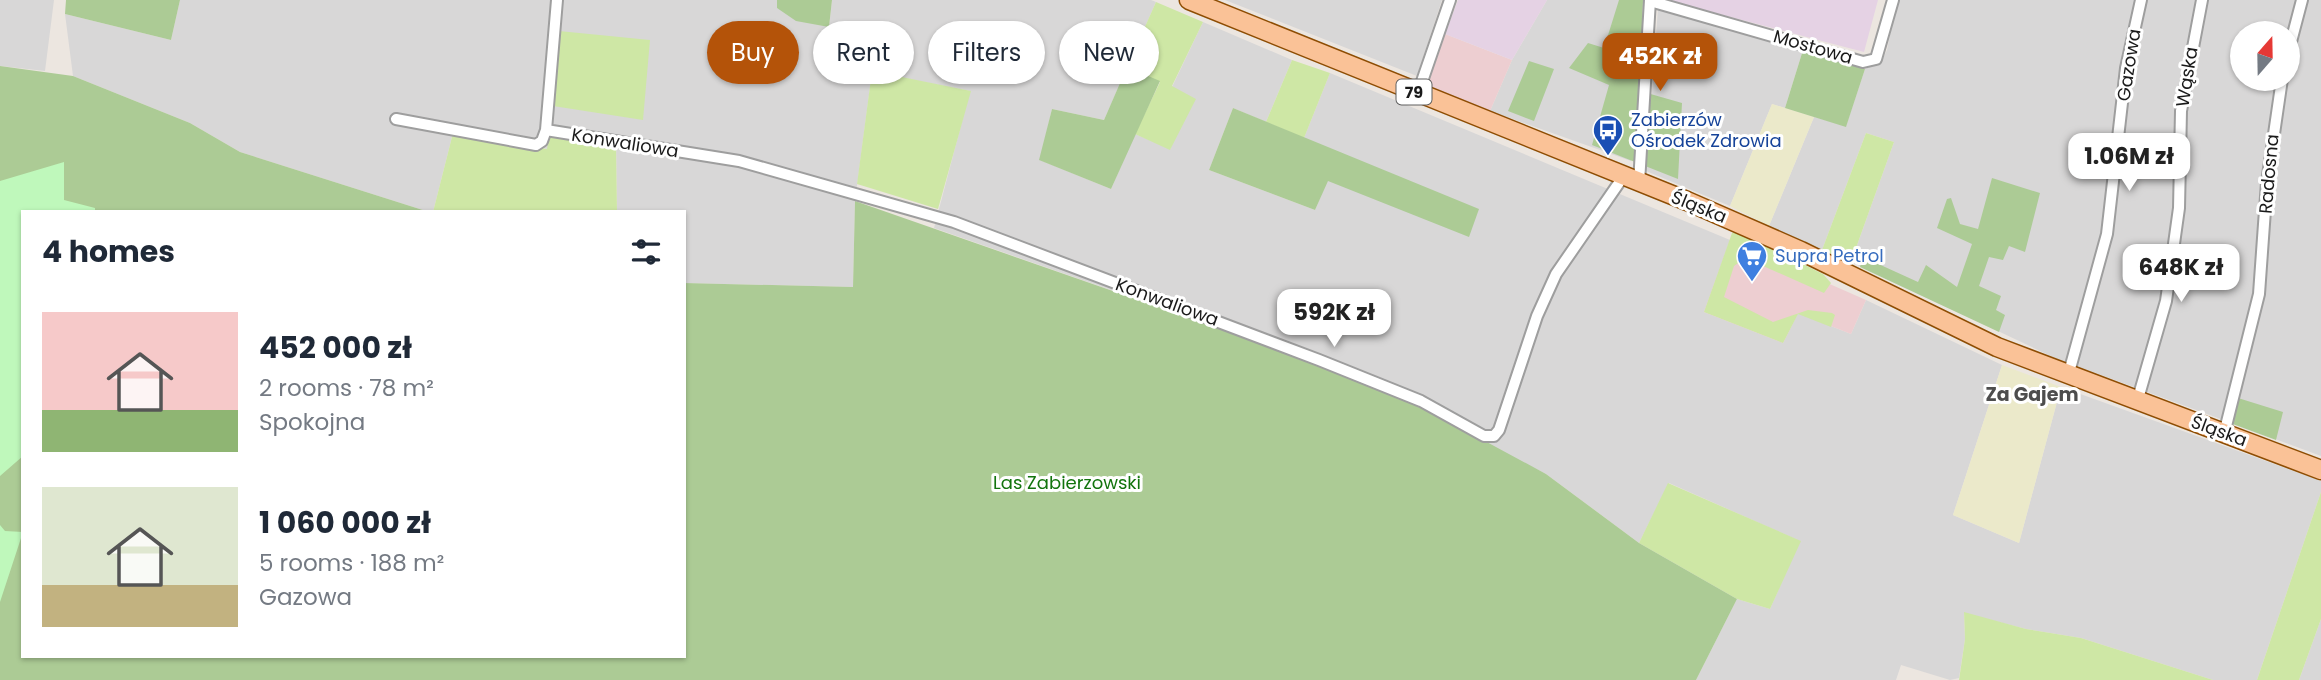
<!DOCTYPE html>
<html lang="en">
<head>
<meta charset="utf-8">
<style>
	:root { --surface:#fff; --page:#f2f2f3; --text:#1f2937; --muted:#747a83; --accent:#b45309 }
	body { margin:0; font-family:Poppins,sans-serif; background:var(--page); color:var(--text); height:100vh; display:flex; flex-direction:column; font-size:26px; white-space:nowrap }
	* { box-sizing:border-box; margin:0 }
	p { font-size:23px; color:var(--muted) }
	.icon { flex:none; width:38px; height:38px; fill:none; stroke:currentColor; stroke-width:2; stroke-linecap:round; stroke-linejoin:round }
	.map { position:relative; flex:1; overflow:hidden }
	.panel { position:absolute; left:21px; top:210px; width:665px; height:448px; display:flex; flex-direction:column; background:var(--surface); border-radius:0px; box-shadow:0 2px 5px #0004 }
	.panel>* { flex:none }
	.guide { position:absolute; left:707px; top:21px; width:665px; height:63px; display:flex; gap:14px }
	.needle { width:46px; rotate:20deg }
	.fabs { position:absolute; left:2230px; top:21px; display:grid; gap:14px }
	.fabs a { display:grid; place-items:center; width:70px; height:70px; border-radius:50%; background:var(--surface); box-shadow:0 2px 5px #0004; font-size:35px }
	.price { position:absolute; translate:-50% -60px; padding:0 16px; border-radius:14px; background:#fff; color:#222; font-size:23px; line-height:46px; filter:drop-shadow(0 2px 4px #0008) }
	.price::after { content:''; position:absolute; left:50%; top:42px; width:21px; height:16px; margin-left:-10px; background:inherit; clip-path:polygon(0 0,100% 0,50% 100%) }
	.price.selected { background:var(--accent); color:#fff }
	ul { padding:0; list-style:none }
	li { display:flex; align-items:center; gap:21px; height:175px; padding:0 21px }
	li span { display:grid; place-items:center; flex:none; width:196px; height:140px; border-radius:0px; color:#555 }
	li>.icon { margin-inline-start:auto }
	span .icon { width:84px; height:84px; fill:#fffc; stroke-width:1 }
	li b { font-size:30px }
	h2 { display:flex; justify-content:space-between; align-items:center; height:84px; padding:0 21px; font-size:30px }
	.pill { padding:0 24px; border-radius:32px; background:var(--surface); box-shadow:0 2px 5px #0004; font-size:24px; line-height:63px }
	.pill.selected { background:var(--accent); color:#fff }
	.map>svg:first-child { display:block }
	.residential { fill:#d8d7d7; fill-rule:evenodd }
	.commercial { fill:#edced1 }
	.industrial { fill:#e5d2e4 }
	.farmland { fill:#ebe9ca }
	.grass { fill:#cee7a5 }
	.forest { fill:#accb95 }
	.park { fill:#bff8bb }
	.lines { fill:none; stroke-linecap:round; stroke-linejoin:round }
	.street-casing { stroke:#9e9e9e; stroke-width:14 }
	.primary-casing { stroke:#8e4d03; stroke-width:21 }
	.street { stroke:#fff; stroke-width:10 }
	.primary { stroke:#fac297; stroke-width:18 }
	.labels { text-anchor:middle; stroke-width:6; stroke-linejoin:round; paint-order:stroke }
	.shield { fill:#fff; stroke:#5f5f5f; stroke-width:2 }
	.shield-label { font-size:16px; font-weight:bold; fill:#1a1a1a }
	.street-label { font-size:18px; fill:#1a1a1a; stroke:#fff }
	.transit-label { font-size:18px; fill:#164399; stroke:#fff; text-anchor:start }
	.shop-label { font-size:18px; fill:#366cbe; stroke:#fff; text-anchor:start }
	.park-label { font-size:18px; fill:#12740d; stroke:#fff }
	.neighbourhood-label { font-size:19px; font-weight:bold; fill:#4d4d4d; stroke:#fff }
</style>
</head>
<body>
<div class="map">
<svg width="2321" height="680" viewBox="0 0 2321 680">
	<rect width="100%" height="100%" fill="#ece6e0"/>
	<path class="residential" d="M 0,0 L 54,0 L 45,71 L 0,66 Z
		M 180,0 L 777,0 L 777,8 L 829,27 L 832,0 L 1151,0 L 1156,2 L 1104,120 L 1052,109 L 1040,160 L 1111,189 L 1135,134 L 1171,149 L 1172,87 L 1203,22 L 1292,60 L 1266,122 L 1233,108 L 1209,170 L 1315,210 L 1339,153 L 1304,138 L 1330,73 L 1730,240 L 1704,312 L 1783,343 L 1798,313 L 1851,334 L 1866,300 L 2002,365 L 1953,515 L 2019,543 L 2061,387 L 2321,481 L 2321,492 L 2257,680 L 2213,680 L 2081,638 L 2026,629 L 1964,613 L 1965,639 L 1959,678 L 1950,680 L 1901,665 L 1896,680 L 1696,680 L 1737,599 L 1770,609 L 1800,541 L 1669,483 L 1639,543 L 1546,474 L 1342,371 L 934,228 L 970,91 L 872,72 L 855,201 L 853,287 L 684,283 L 684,212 L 617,212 L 616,138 L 550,131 L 548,149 L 453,133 L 433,212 L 429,212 L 240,152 L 190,123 L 73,76 L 65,14 L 171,40 Z
		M 1225,0 L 1442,0 L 1417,76 Z
		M 1547,0 L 1643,0 L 1631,161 L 1490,111 L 1512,60 Z
		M 1897,0 L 2321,0 L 2321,456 L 2055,358 L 1851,262 L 1894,142 L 1866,133 L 1822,250 L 1769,226 L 1814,117 L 1846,126 L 1865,69 L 1881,62 L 1887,50 ZM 2242,33 L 2287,33 L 2287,79 L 2242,79 Z
		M 1658,8 L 1803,50 L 1785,108 L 1772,104 L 1730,206 L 1646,171 Z
		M 2321,619 L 2321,680 L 2299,680 Z"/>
	<path class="commercial" d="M 1445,34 L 1512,60 L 1490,111 L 1426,87 Z
		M 1730,240 L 1866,300 L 1851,334 L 1798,313 L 1783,343 L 1704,312 Z"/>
	<path class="industrial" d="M 1458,0 L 1547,0 L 1512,60 L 1445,34 Z
		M 1666,0 L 1878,0 L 1864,52 Z"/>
	<path class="farmland" d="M 1772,104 L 1814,117 L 1769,226 L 1730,206 Z
		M 2002,365 L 2061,387 L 2019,543 L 1953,515 Z"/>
	<path class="grass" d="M 1156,2 L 1203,22 L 1172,86 L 1196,99 L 1170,150 L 1135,134 L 1160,82 L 1127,67 Z
		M 559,31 L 650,40 L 643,120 L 553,106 Z
		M 1292,60 L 1330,73 L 1304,138 L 1266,122 Z
		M 872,71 L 971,91 L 938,209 L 857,184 Z
		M 550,131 L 616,144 L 617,212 L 433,212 L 453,133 L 547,149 Z
		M 1866,133 L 1894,142 L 1851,262 L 1822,250 Z
		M 1736,231 L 1823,274 L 1831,283 L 1824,293 L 1745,258 L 1734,266 L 1724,297 L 1773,322 L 1808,310 L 1832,313 L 1835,315 L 1831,327 L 1798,314 L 1783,343 L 1704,312 L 1732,233 Z
		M 1668,483 L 1801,541 L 1770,609 L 1737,599 L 1639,543 Z
		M 2321,492 L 2321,619 L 2299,680 L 2257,680 Z
		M 1964,612 L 2026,629 L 2081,638 L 2213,680 L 1959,680 L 1965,639 Z"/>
	<path class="forest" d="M 66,0 L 180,0 L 171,40 L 65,14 Z
		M 777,0 L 832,0 L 829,27 L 796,21 L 777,8 Z
		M 1619,0 L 1643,0 L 1640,91 L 1682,103 L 1678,179 L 1592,145 L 1609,85 L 1569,68 L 1588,43 L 1604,48 Z
		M 1803,50 L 1865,69 L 1846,127 L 1785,108 Z
		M 1529,61 L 1554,69 L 1534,121 L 1508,111 Z
		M 0,66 L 73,76 L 190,123 L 240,152 L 429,212 L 23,212 L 23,656 L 684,656 L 684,283 L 853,287 L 855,201 L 1342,371 L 1422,407 L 1546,474 L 1639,543 L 1737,599 L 1696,680 L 0,680 Z
		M 1127,67 L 1160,81 L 1111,189 L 1039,160 L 1052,109 L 1104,120 Z
		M 1233,108 L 1479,209 L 1469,237 L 1328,181 L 1315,210 L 1209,170 Z
		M 1992,178 L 2040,193 L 2025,252 L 2009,246 L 2003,260 L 1989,257 L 1979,286 L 2001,296 L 1996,310 L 2005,315 L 1999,332 L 1860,267 L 1863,257 L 1918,282 L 1926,265 L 1957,287 L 1972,244 L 1937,228 L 1947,199 L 1951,198 L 1960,224 L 1978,229 Z
		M 2238,398 L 2283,412 L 2276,440 L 2230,423 Z"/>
	<path class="park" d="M 64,162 L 64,200 L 95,208 L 95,212 L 23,212 L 23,456 L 0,476 L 0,181 Z
		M 0,525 L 5,531 L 23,532 L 0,602 Z"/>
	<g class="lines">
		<g class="street-casing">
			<path id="street" d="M 1650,1 L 1863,62 L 1876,59 L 1893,0
				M 2287,57 L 2302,0
				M 1418,93 L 1450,0
				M 396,119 L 536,145 L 542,141 L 546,130 L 739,161 L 954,222 L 1319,360 L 1421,401 L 1484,436 L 1494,436 L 1499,430 L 1537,316 L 1556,274 L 1623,177
				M 546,130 L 557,0
				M 1639,183 L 1650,0
				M 2068,376 L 2107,234 L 2126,68 L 2141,0
				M 2137,402 L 2166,301 L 2179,208 L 2181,111 L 2202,0
				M 2224,434 L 2259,294 L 2267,182 L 2282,79"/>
		</g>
		<g class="primary-casing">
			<path id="primary" d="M 1189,0 L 1687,201 L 1801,251 L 1997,347 L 2321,470"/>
		</g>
		<use href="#street" class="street"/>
		<use href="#primary" class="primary"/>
	</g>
	<defs>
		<g id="bus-pin" transform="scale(1.575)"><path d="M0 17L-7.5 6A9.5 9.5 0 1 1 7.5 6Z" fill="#1a4fb4" stroke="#fff"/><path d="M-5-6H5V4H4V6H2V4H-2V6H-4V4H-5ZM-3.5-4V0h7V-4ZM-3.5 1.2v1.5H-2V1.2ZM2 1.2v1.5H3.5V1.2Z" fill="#fff"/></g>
		<g id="supermarket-pin" transform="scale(1.575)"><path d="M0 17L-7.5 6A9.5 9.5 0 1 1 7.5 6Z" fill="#3f7fe0" stroke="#fff"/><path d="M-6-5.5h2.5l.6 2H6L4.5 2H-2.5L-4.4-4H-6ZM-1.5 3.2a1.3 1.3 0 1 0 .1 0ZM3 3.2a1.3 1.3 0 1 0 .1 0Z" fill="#fff"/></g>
	</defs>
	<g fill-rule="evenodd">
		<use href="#bus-pin" x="1608" y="130"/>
		<use href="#supermarket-pin" x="1752" y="256"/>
	</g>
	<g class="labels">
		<rect class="shield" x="1396.5" y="79.5" width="35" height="25" rx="5"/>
		<g class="shield-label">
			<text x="1414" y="98">79</text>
		</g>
		<g class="street-label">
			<text transform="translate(1813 47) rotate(16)" y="6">Mostowa</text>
			<text transform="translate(2129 65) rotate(-81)" y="6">Gazowa</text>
			<text transform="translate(2187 77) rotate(-81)" y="6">Wąska</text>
			<text transform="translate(625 143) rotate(9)" y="6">Konwaliowa</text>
			<text transform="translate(2269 174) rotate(-85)" y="6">Radosna</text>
			<text transform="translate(1699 207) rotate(22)" y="6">Śląska</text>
			<text transform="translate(1167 302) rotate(20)" y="6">Konwaliowa</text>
			<text transform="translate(2219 431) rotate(20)" y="6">Śląska</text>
		</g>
		<g class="transit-label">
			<text x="1631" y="126">Zabierzów<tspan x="1631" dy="21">Ośrodek Zdrowia</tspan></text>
		</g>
		<g class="shop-label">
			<text x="1775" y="262">Supra Petrol</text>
		</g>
		<g class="park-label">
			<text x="1067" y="489">Las Zabierzowski</text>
		</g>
		<g class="neighbourhood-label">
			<text x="2032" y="401">Za Gajem</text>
		</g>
	</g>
</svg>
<div class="fabs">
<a><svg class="needle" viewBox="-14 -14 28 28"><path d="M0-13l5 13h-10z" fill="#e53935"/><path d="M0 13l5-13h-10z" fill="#747a83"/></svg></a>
</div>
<b class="price selected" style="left:1660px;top:93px">452K zł</b>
<b class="price" style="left:2129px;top:193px">1.06M zł</b>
<b class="price" style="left:2181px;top:304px">648K zł</b>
<b class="price" style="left:1334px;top:349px">592K zł</b>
<div class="guide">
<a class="pill selected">Buy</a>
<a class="pill">Rent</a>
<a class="pill">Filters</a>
<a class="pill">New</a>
</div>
<section class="panel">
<h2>4 homes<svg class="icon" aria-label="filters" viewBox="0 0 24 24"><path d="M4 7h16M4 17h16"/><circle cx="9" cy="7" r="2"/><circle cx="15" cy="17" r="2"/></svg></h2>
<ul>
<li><span style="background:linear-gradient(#f6c9c9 70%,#8fb573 0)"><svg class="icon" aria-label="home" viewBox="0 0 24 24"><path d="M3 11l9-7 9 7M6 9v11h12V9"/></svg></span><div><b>452 000 zł</b><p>2 rooms · 78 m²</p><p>Spokojna</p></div></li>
<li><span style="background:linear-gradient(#dfe7d0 70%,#c2b280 0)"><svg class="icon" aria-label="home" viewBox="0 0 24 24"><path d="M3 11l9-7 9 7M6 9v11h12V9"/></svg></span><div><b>1 060 000 zł</b><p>5 rooms · 188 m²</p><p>Gazowa</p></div></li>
</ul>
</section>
</div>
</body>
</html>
